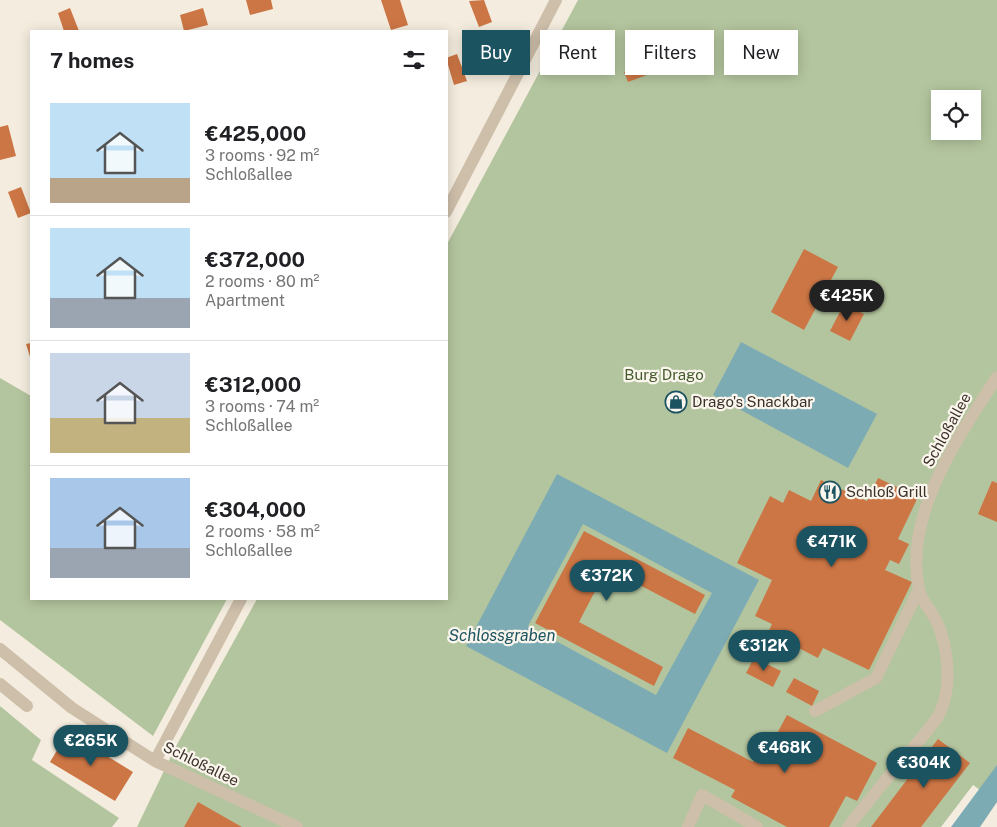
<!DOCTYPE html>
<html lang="en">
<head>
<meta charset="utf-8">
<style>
	:root { --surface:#fff; --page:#f6f6f6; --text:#202124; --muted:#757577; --line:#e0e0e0; --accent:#1c5360 }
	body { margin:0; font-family:"Public Sans",sans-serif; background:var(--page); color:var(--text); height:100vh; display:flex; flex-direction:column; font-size:19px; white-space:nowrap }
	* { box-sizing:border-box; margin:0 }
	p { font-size:16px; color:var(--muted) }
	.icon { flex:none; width:28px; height:28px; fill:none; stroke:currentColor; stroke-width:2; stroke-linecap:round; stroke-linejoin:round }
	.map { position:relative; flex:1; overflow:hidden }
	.panel { position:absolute; left:30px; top:30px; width:418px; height:570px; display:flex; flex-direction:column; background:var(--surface); border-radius:0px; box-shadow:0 2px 12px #0003 }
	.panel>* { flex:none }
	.guide { position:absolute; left:462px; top:30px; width:459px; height:45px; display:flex; gap:10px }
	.fabs { position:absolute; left:931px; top:90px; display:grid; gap:10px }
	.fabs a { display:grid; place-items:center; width:50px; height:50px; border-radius:0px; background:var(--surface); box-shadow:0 2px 12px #0003; font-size:25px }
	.price { position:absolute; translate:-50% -42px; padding:0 11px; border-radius:18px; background:var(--accent); color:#fff; font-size:16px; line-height:32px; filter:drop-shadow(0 1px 2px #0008) }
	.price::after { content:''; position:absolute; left:50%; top:30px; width:15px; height:11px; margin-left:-8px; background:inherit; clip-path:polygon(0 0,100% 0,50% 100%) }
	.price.active { background:#222; color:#fff }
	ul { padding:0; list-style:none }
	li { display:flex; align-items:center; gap:15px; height:125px; padding:0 20px }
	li+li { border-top:1px solid var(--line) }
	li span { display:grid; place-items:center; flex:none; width:140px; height:100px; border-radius:0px; color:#555 }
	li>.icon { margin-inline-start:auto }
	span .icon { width:60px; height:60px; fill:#fffc; stroke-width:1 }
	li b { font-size:21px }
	h2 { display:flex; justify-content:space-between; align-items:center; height:60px; padding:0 20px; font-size:21px }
	.pill { padding:0 18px; border-radius:0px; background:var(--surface); box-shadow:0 2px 12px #0003; font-size:18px; line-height:45px }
	.pill.active { background:var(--accent); color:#fff }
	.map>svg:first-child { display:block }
	.green { fill:#b3c59e; fill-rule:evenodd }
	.water { fill:#7cabb4; fill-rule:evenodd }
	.building { fill:#cd7645 }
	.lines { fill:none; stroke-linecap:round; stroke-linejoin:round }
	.minor { stroke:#cebfaa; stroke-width:12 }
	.labels { text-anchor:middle; stroke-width:4.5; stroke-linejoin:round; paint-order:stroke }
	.park-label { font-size:15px; fill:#445b2c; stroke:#fbf6ed }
	.poi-label { font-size:15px; fill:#3b312a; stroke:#fbf6ed; text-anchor:start }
	.street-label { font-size:15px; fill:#3b312a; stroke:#fbf6ed }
	.water-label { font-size:16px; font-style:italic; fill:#1c5360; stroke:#fbf6ed }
</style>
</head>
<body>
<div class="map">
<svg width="997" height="827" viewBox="0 0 997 827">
	<rect width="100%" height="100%" fill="#f4eddf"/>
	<path class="green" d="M 578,0 L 997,0 L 997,802 L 973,785 L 941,827 L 137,827 L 174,750 L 257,599 L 446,599 L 446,246 ZM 940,99 L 972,99 L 972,131 L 940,131 Z
		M 0,378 L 31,396 L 31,599 L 227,599 L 153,736 L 0,620 Z
		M 0,706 L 41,740 L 32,760 L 119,818 L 112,827 L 0,827 Z"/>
	<path class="water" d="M 741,342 L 877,414 L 848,468 L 713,395 Z
		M 557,474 L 759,580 L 667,753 L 466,646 ZM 583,524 L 712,593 L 656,695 L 528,626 Z
		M 997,765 L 997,802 L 980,827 L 951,827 Z"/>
	<path class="building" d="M 246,0 L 271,0 L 273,9 L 250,15 Z
		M 381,0 L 400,0 L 408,25 L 391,30 Z
		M 484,0 L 492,22 L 479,27 L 469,1 Z
		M 70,8 L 79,31 L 64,31 L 58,13 Z
		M 203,8 L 208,25 L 184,31 L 180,15 Z
		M 457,54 L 467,81 L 454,85 L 446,58 Z
		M 651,61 L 655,72 L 628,82 L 624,72 Z
		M 8,125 L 16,156 L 0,160 L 0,127 Z
		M 21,187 L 31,213 L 18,218 L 8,192 Z
		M 804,249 L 838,267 L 804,330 L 771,312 Z
		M 844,304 L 864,314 L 850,341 L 830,331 Z
		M 31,343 L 31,360 L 26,344 Z
		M 878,478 L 918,497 L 898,539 L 909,544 L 899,564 L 890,560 L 885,570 L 912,582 L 869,670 L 823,648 L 818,658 L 791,644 L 795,636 L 788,633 L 784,642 L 771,643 L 766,637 L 772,624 L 755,616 L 772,580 L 737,563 L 770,496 L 783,503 L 789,490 L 811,501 L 821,480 L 867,501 Z
		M 992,481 L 997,483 L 997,522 L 978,514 Z
		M 584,531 L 705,595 L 695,614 L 607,568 L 579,622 L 663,667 L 654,686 L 535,623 Z
		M 754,658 L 781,671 L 773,687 L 746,673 Z
		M 794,678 L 819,691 L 812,706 L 786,692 Z
		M 787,715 L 877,763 L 857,801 L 846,796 L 829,827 L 787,827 L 731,797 L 735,790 L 673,758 L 688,728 L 753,762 L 759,750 L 766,754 Z
		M 68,732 L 133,772 L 115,801 L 50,762 Z
		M 938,739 L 970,763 L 921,827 L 871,827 Z
		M 198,802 L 242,827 L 184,827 Z"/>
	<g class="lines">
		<path class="minor" d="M 446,212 L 556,0
			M 0,649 L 72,708 L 155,761 L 297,827
			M 0,684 L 27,706
			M 815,711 L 876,678 L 919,589
			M 155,761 L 241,599
			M 688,827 L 702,795 L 757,827
			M 848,827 C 867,803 886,779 906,756 C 916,744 928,731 937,718 C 941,712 945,700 946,693 C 950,670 946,636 933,615 C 928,606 921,600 919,589 C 903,515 959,436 997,377"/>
	</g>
	<defs>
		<g id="shop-ring" transform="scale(1.125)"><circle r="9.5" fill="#fbf6ed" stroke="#1c5360" stroke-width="1.5"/><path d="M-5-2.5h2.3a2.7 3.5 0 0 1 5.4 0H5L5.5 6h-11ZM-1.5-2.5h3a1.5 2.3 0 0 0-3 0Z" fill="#1c5360"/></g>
		<g id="restaurant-ring" transform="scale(1.125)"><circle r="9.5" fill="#fbf6ed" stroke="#1c5360" stroke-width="1.5"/><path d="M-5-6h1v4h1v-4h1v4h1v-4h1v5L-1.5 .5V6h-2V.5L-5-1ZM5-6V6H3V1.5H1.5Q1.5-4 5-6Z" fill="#1c5360"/></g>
	</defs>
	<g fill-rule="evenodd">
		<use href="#shop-ring" x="676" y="402"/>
		<use href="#restaurant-ring" x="830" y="492"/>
	</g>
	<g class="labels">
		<g class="park-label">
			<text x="664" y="380">Burg Drago</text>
		</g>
		<g class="poi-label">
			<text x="692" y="407">Drago's Snackbar</text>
			<text x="846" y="497">Schloß Grill</text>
		</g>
		<g class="street-label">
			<text transform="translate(947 430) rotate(-61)" y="5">Schloßallee</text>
			<text transform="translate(201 764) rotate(26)" y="5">Schloßallee</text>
		</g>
		<g class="water-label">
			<text x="502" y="641">Schlossgraben</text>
		</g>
	</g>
</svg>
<div class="fabs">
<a><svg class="icon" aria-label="locate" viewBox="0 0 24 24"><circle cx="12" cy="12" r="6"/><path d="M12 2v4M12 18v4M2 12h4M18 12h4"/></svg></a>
</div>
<b class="price active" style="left:847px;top:322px">€425K</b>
<b class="price" style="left:832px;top:568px">€471K</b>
<b class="price" style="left:607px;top:602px">€372K</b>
<b class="price" style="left:764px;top:672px">€312K</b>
<b class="price" style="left:91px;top:767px">€265K</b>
<b class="price" style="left:785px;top:774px">€468K</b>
<b class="price" style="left:924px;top:789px">€304K</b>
<div class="guide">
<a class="pill active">Buy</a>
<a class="pill">Rent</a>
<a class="pill">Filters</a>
<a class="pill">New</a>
</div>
<section class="panel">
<h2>7 homes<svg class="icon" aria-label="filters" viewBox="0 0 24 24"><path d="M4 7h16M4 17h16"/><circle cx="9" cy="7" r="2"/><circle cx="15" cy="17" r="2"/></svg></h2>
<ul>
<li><span style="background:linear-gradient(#bfe0f5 75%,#b9a48a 0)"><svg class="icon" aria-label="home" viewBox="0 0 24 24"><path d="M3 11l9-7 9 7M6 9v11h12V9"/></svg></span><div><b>€425,000</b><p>3 rooms · 92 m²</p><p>Schloßallee</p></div></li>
<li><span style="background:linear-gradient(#bfe0f5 70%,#9aa5b1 0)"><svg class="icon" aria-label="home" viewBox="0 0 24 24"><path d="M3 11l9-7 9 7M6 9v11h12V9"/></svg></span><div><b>€372,000</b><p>2 rooms · 80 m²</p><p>Apartment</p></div></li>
<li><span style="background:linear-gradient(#c9d6e8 65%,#c2b280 0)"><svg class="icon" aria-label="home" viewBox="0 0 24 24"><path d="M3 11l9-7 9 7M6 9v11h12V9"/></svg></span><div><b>€312,000</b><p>3 rooms · 74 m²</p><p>Schloßallee</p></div></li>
<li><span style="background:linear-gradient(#a9c7e8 70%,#9aa5b1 0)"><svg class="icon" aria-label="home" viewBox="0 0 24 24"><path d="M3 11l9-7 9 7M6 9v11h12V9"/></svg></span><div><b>€304,000</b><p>2 rooms · 58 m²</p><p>Schloßallee</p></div></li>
</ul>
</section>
</div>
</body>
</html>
